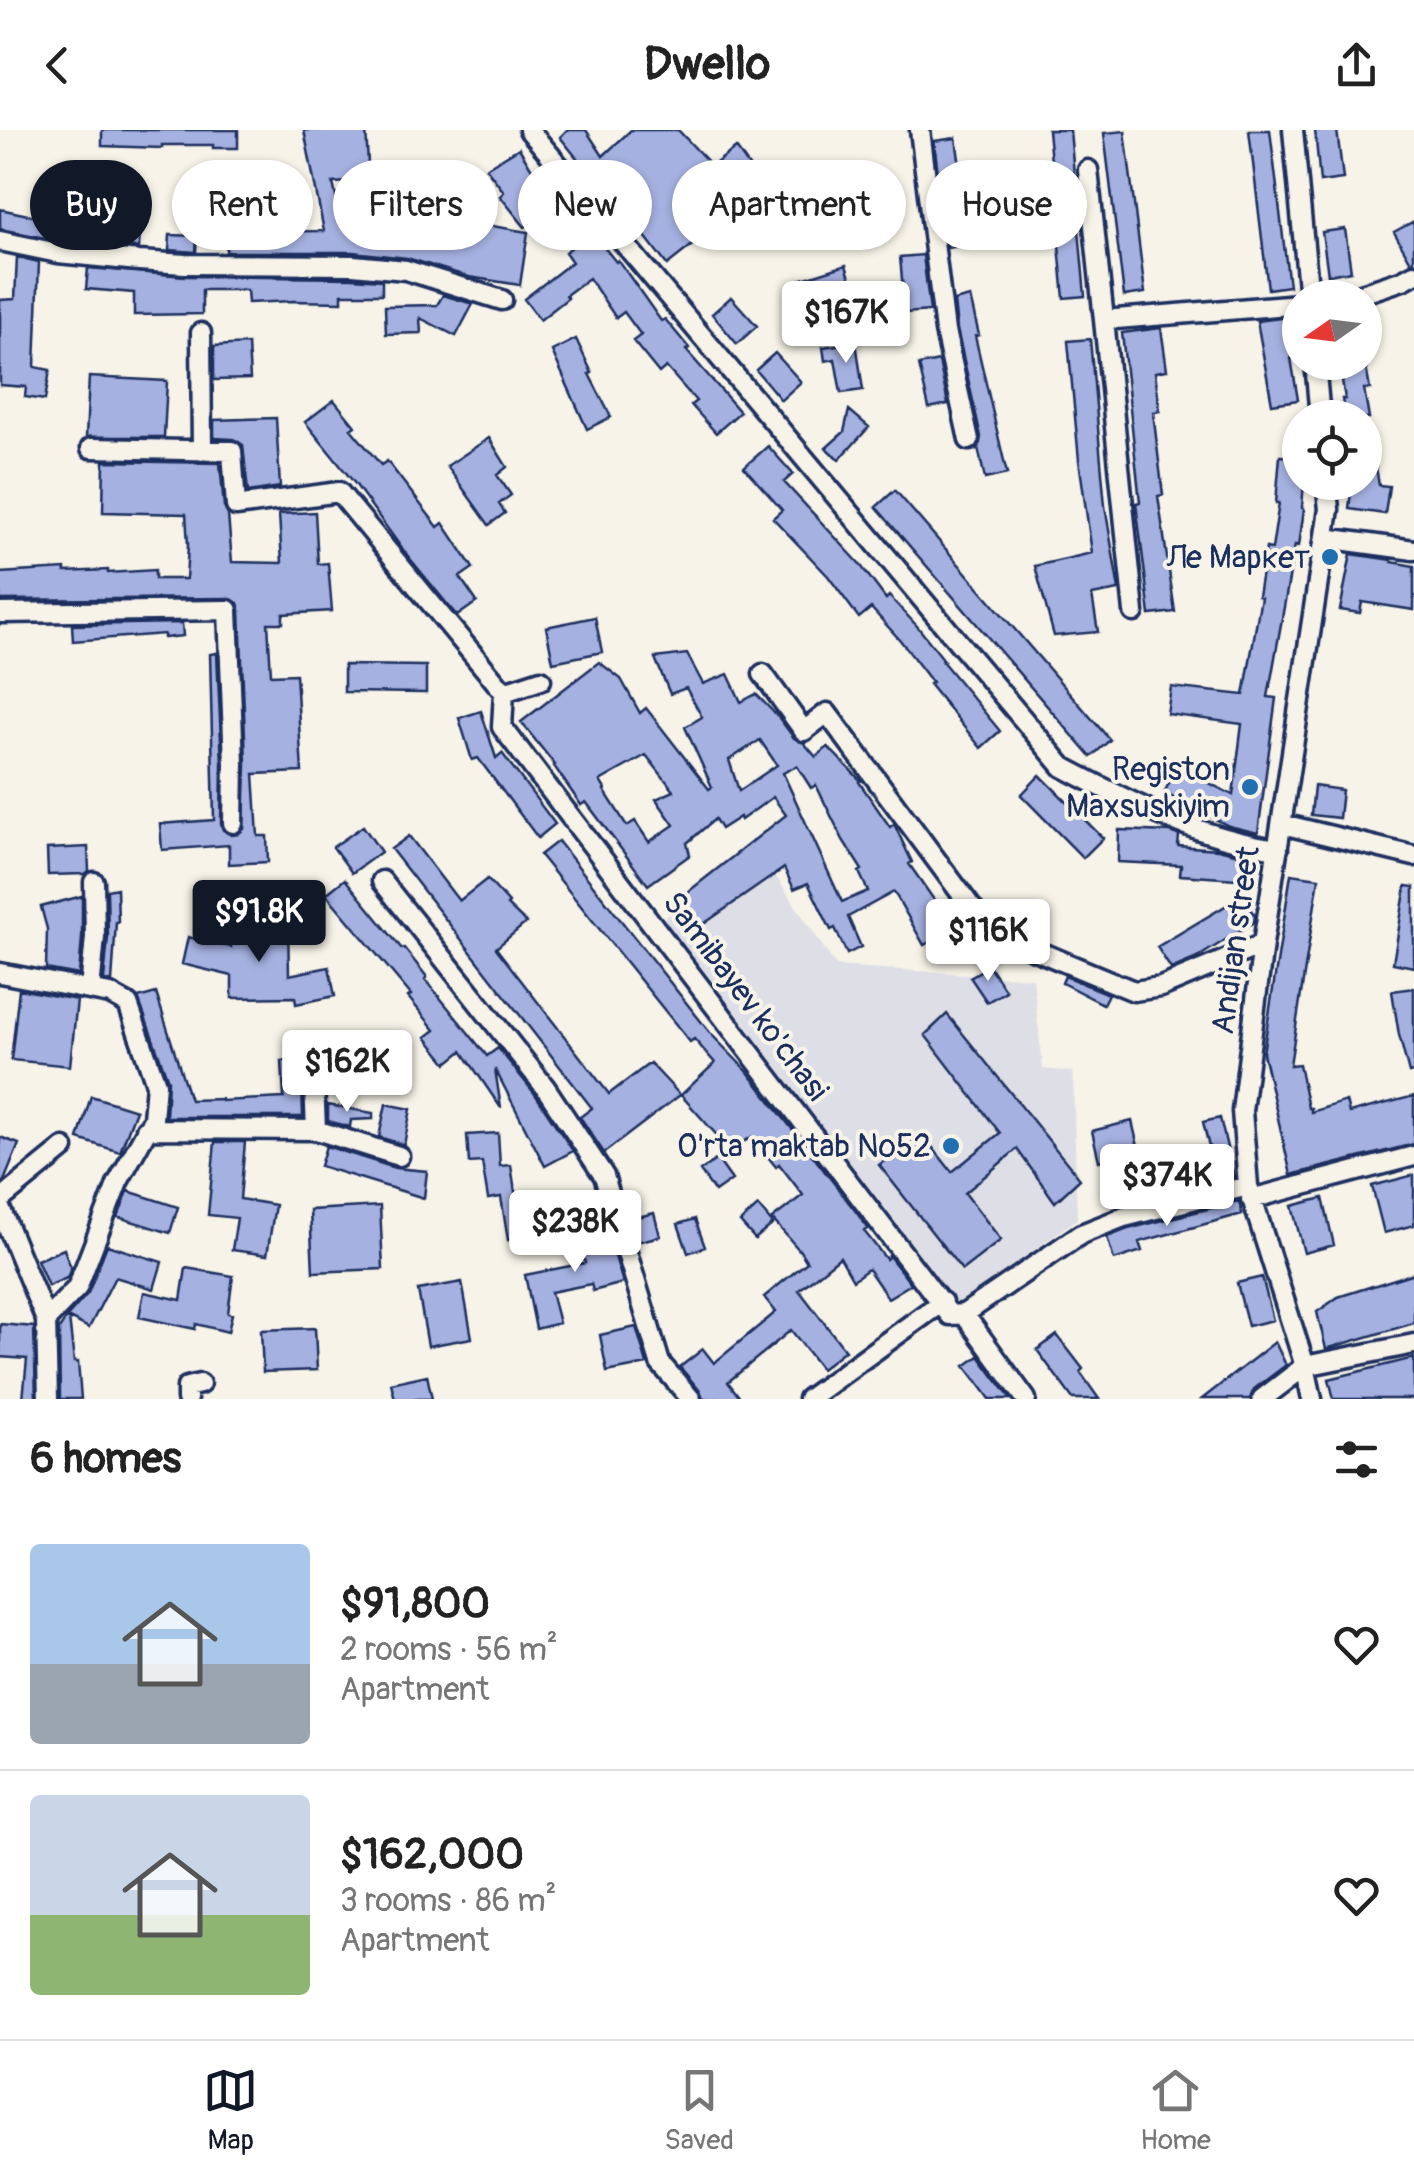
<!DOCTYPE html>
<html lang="en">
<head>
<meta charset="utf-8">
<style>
	:root { --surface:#fff; --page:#f6f6f6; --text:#222; --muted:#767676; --line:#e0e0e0; --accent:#111827 }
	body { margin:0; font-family:Pangolin,sans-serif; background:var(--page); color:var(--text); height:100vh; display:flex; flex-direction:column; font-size:38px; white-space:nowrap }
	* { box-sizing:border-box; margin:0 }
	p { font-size:32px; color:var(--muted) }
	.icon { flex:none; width:55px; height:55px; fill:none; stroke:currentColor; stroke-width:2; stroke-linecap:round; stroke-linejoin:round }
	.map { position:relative; height:1269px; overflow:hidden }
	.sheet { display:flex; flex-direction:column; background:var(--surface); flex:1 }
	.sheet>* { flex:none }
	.top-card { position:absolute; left:30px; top:30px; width:1355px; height:90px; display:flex; gap:20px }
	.needle { width:65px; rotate:256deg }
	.controls { position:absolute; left:1282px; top:150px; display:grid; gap:20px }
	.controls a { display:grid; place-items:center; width:100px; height:100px; border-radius:50%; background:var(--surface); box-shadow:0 2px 8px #0004; font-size:50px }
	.price { position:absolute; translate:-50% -85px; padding:0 22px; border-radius:10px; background:#fff; color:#222; font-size:32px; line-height:65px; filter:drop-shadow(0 2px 5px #0008) }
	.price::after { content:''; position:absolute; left:50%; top:60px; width:30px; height:22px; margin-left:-15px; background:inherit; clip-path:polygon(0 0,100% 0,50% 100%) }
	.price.on { background:var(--accent); color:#fff }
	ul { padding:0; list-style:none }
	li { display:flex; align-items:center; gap:30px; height:250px; padding:0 30px }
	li+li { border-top:2px solid var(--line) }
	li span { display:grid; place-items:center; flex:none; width:280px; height:200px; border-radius:10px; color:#555 }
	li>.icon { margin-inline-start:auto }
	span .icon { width:120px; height:120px; fill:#fffc; stroke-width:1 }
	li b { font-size:42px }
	h2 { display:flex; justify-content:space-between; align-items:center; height:120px; padding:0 30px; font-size:42px }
	.tag { padding:0 35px; border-radius:45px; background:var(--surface); box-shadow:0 2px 8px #0004; font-size:35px; line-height:90px }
	.tag.on { background:var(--accent); color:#fff }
	header { display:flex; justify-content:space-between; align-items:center; height:130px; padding:0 30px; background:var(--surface); font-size:45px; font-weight:700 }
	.tab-bar { display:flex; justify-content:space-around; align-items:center; height:140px; border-top:2px solid var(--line); background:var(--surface); font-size:28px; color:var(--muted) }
	.tab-bar a { display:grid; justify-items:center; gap:5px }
	.tab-bar .on { color:var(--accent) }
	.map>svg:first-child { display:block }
	.built { fill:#dedfe6 }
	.building { fill:#a5b1e1; stroke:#1b2f5e; stroke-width:2.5; fill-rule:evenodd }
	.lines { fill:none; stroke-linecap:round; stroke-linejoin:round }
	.minor-casing { stroke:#1b2f5e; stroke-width:25 }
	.minor { stroke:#f7f3e8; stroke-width:18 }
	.poi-dot { fill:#1f6fb2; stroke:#f7f3e8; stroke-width:4 }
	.labels { text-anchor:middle; stroke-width:8; stroke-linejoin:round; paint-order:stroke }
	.poi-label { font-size:32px; fill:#1b2f5e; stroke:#f7f3e8; text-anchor:end }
	.street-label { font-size:32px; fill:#1b2f5e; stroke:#f7f3e8 }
</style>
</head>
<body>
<header><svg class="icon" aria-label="back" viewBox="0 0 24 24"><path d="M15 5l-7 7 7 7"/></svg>Dwello<svg class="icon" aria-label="share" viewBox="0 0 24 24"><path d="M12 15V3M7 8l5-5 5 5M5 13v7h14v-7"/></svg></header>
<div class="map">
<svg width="1414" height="1269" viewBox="0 0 1414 1269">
	<rect width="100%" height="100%" fill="#f7f3e8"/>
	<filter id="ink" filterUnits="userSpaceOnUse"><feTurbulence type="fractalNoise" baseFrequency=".01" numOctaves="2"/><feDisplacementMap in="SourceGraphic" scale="20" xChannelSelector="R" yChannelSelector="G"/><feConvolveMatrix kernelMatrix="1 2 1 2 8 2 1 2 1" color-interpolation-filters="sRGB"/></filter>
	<g filter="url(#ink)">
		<path class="built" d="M 757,718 L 836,836 L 1033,848 L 1043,939 L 1073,942 L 1077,1089 L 952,1179 L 658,793 Z"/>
		<path class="building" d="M 102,0 L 238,0 L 238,18 L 213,18 L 213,15 L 162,15 L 162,18 L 102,16 Z
			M 304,0 L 366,0 L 369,51 L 333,53 L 342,94 L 459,108 L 461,91 L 528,102 L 520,155 L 469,147 L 407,128 L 353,122 L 226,122 L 227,102 L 324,101 Z
			M 567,0 L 586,0 L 603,26 L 631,0 L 678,0 L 713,37 L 691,59 L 719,94 L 667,135 L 642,102 L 638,104 L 560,7 Z
			M 1048,0 L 1070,0 L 1085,166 L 1064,168 Z
			M 1249,0 L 1270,0 L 1289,156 L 1268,159 Z
			M 1315,0 L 1337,0 L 1343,49 L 1320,52 Z
			M 1125,1 L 1145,163 L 1124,166 L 1104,3 Z
			M 956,8 L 963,58 L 951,60 L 960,116 L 947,118 L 934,11 Z
			M 519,18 L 531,38 L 553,62 L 567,89 L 576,82 L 616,132 L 618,130 L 661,191 L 665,189 L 689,218 L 686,220 L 740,282 L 716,303 L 691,275 L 696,271 L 666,237 L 659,243 L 633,211 L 641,205 L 624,182 L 616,188 L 589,148 L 566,165 L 568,168 L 540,190 L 524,169 L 572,132 L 565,122 L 572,117 L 544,85 L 525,97 L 500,66 L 504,62 L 486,38 Z
			M 736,18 L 763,56 L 744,66 L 716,33 Z
			M 0,79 L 103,101 L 140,103 L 139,118 L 60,111 L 0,99 Z
			M 1414,91 L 1414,132 L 1411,132 L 1394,102 Z
			M 1345,99 L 1351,141 L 1328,145 L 1322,102 Z
			M 170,105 L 197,106 L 196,122 L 169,120 Z
			M 923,125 L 930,181 L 905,183 L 900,127 Z
			M 17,127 L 39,132 L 35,237 L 50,240 L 45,270 L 25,267 L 26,257 L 0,255 L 0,170 L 15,169 Z
			M 846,135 L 852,154 L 805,169 L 799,150 Z
			M 88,138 L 185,146 L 352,148 L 382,150 L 382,164 L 342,164 L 342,172 L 294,171 L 248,173 L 247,160 L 202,160 L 202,184 L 134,185 L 134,163 L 86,159 Z
			M 443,165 L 473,174 L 456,206 L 420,188 L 421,203 L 386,204 L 385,176 L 437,175 Z
			M 731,167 L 757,196 L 737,214 L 712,184 Z
			M 970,167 L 979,205 L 975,206 L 1007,344 L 985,349 L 978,318 L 981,307 L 957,199 L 954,171 Z
			M 1289,187 L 1296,228 L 1291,228 L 1298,270 L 1272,274 L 1257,191 Z
			M 1161,198 L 1167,240 L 1155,242 L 1160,281 L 1153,282 L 1163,365 L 1158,366 L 1175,482 L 1150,485 L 1136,373 L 1140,372 L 1122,203 Z
			M 576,209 L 592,243 L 589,244 L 611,287 L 587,299 L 552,221 Z
			M 1090,209 L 1105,376 L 1119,460 L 1092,465 L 1098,502 L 1054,506 L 1035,436 L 1092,423 L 1079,330 L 1068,211 Z
			M 856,212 L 863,260 L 841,263 L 835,229 L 825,231 L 823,217 Z
			M 248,214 L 250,249 L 214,250 L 214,216 Z
			M 775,223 L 801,252 L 781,270 L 756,240 Z
			M 939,231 L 948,274 L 929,278 L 919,235 Z
			M 1339,232 L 1365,232 L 1370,259 L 1364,259 L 1369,288 L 1345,288 L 1342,269 L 1345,269 Z
			M 89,247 L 167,251 L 164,307 L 86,307 Z
			M 334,270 L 355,296 L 351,299 L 381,335 L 387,331 L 438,397 L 443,393 L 473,438 L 460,447 L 477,472 L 457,486 L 403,420 L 356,355 L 305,292 Z
			M 849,280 L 869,297 L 839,330 L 826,318 L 844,302 Z
			M 276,288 L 280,357 L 248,362 L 243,315 L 233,309 L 214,308 L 214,290 Z
			M 489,308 L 507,337 L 497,345 L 511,365 L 499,374 L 505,383 L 489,395 L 447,336 Z
			M 768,316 L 793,344 L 784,352 L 859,433 L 886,469 L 889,466 L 917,496 L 944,530 L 942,531 L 1000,601 L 981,618 L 929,554 L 932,552 L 900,510 L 871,478 L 859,488 L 828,446 L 773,388 L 782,380 L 744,337 Z
			M 1373,319 L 1379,355 L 1389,356 L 1385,384 L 1349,379 L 1352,352 L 1365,352 L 1365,320 Z
			M 1280,326 L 1300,327 L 1300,352 L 1304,352 L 1302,378 L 1304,379 L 1299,416 L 1295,415 L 1268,567 L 1276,568 L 1258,703 L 1229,696 L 1164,663 L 1177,637 L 1233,665 L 1242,594 L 1167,584 L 1171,557 L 1244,565 L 1261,467 L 1258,466 L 1266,418 L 1272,419 L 1279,373 L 1276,373 Z
			M 104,331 L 220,333 L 224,377 L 228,385 L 232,432 L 282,433 L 279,384 L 315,382 L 318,434 L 328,433 L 332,481 L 283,484 L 283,493 L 268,493 L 271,545 L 296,544 L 302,642 L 254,644 L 258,706 L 267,706 L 268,732 L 229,734 L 229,715 L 162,720 L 160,694 L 214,690 L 210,524 L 217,523 L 222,634 L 221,694 L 223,700 L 232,705 L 238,704 L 244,699 L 246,634 L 240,480 L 238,473 L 228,468 L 0,470 L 0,443 L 65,439 L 65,442 L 108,440 L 108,443 L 155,440 L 155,449 L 186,449 L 188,415 L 186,384 L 103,382 Z
			M 895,360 L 1110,610 L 1091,627 L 876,377 Z
			M 1351,424 L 1392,430 L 1392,432 L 1414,436 L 1414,480 L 1362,472 L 1360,483 L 1340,480 Z
			M 595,487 L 602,522 L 553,532 L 546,497 Z
			M 182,493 L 183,506 L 164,508 L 164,504 L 73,511 L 72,495 Z
			M 687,524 L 703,554 L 728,544 L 741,572 L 756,564 L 779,588 L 794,608 L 804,613 L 816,627 L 828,617 L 861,651 L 859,652 L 890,697 L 894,694 L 896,698 L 912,732 L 909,734 L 955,800 L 924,815 L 894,762 L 848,787 L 861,817 L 847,824 L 835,798 L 831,800 L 808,753 L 794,759 L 784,738 L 695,800 L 675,772 L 786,685 L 773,667 L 741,690 L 740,687 L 721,699 L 715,689 L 687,713 L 690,725 L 648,755 L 586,672 L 581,675 L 554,636 L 555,635 L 521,592 L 599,532 L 621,549 L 640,583 L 646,578 L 709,659 L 712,657 L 685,597 L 702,587 L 686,558 L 670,564 L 655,528 ZM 760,610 L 777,635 L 739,661 L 729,630 ZM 646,625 L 674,661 L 656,669 L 674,695 L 649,712 L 635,691 L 627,696 L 604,660 L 605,659 L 600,651 ZM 797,636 L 811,658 L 816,655 L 843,710 L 862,740 L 859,742 L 868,761 L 842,772 L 783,643 Z
			M 344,535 L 426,536 L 426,563 L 344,562 Z
			M 481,581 L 496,628 L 502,623 L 555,694 L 538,708 L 478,628 L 472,630 L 459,588 Z
			M 1040,645 L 1103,708 L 1083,728 L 1021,665 Z
			M 1314,656 L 1342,660 L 1339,688 L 1311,685 Z
			M 363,696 L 381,722 L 352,743 L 333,717 Z
			M 1119,700 L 1171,702 L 1179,706 L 1178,716 L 1218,719 L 1251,727 L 1250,750 L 1180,745 L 1181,735 L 1118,732 Z
			M 409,706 L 459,771 L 487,749 L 509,773 L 507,775 L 526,793 L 496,818 L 609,964 L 650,933 L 680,965 L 604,1023 L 580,987 L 592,978 L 391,719 Z
			M 558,711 L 711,904 L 748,942 L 857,1083 L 868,1099 L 864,1101 L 886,1129 L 889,1126 L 911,1154 L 888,1168 L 868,1139 L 853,1150 L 840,1127 L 799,1160 L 845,1220 L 821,1239 L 791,1200 L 728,1252 L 741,1269 L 703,1269 L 700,1261 L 680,1237 L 703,1219 L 714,1233 L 776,1182 L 764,1167 L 807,1132 L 800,1121 L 772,1089 L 803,1065 L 779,1034 L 776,1037 L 752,1007 L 730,1020 L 681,965 L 715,933 L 694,909 L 690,912 L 540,725 Z
			M 88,717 L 89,741 L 85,744 L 48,745 L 47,719 Z
			M 1291,744 L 1319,748 L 1290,935 L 1299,934 L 1308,978 L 1311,978 L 1311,982 L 1346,971 L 1349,983 L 1414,966 L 1414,1014 L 1291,1045 L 1263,923 Z
			M 345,749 L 402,819 L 404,818 L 427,847 L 425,849 L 487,926 L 498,918 L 535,964 L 573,1021 L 545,1036 L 495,939 L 501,978 L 462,921 L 447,933 L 426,907 L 435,900 L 408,867 L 411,865 L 326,764 Z
			M 1406,756 L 1414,757 L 1414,837 L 1393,833 Z
			M 117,758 L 118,792 L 116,792 L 112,852 L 104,850 L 108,807 L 107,760 Z
			M 82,766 L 82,807 L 79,845 L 46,839 L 47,799 L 41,777 Z
			M 1242,766 L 1255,786 L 1254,792 L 1195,829 L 1171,839 L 1157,817 Z
			M 288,795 L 289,845 L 329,837 L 335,866 L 296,874 L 295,867 L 232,868 L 232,846 L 182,834 L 188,807 L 231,817 L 231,797 Z
			M 989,836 L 1006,861 L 987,872 L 970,847 Z
			M 1065,846 L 1108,864 L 1103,874 L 1062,853 Z
			M 1414,858 L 1414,942 L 1409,943 L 1399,905 L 1392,861 Z
			M 19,859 L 77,870 L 70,936 L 11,930 Z
			M 156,863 L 190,970 L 221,969 L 221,971 L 284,968 L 282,931 L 315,930 L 314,917 L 334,914 L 336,929 L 350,928 L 351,939 L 323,942 L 314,939 L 307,941 L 302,952 L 303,987 L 166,987 L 168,950 L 138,868 Z
			M 947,884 L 1080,1049 L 1055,1072 L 1017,1019 L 965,1063 L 1001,1110 L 962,1140 L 879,1035 L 921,1003 L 952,1042 L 1000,1003 L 925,905 Z
			M 91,966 L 136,980 L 120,1022 L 78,1009 Z
			M 386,974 L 411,979 L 404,1015 L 379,1007 Z
			M 328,975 L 373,983 L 373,989 L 351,990 L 350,997 L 328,991 Z
			M 1220,988 L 1234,1047 L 1217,1051 L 1203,992 Z
			M 1132,991 L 1139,1021 L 1129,1024 L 1141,1070 L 1120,1075 L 1107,1029 L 1099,1031 L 1092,1001 Z
			M 498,1003 L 500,1036 L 511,1035 L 516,1068 L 535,1065 L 542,1104 L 508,1110 L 501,1067 L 488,1069 L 482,1032 L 469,1033 L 467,1005 Z
			M 0,1007 L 19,1014 L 4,1051 L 0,1054 Z
			M 215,1012 L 245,1012 L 240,1069 L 275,1075 L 267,1125 L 232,1120 L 237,1088 L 208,1085 Z
			M 326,1016 L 395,1038 L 427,1041 L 424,1068 L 320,1036 Z
			M 717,1029 L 732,1050 L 715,1062 L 700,1041 Z
			M 1414,1045 L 1414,1095 L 1384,1103 L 1372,1056 Z
			M 128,1061 L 178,1077 L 170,1103 L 118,1087 Z
			M 1323,1068 L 1334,1115 L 1304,1123 L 1292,1076 Z
			M 1239,1071 L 1242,1084 L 1139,1112 L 1142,1121 L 1114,1130 L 1107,1107 L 1128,1099 Z
			M 380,1076 L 383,1139 L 313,1142 L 310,1080 Z
			M 758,1076 L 773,1094 L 755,1109 L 740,1092 Z
			M 654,1083 L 660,1106 L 637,1112 L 630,1089 Z
			M 695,1089 L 705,1117 L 688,1123 L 678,1094 Z
			M 605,1093 L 623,1153 L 593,1161 L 591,1154 L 551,1162 L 559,1193 L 536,1199 L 525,1145 L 585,1133 L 577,1101 Z
			M 107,1115 L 162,1132 L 154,1159 L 115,1147 L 89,1198 L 69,1188 L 74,1232 L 78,1232 L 81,1269 L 60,1269 L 59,1199 L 67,1187 L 88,1163 Z
			M 64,1119 L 71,1138 L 67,1148 L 48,1156 L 37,1130 Z
			M 186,1138 L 233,1146 L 228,1183 L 232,1184 L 228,1202 L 196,1194 L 195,1199 L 139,1187 L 144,1162 L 181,1170 Z
			M 1414,1143 L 1414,1193 L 1326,1219 L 1317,1182 L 1338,1167 Z
			M 1262,1147 L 1273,1190 L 1248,1196 L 1237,1153 Z
			M 462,1152 L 472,1208 L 428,1216 L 418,1160 Z
			M 0,1194 L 34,1197 L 36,1269 L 23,1269 L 27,1229 L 0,1227 Z
			M 636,1197 L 647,1234 L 607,1242 L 600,1205 Z
			M 315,1198 L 317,1240 L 263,1242 L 261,1200 Z
			M 1057,1205 L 1083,1239 L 1080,1242 L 1099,1269 L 1073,1269 L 1037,1220 Z
			M 1275,1212 L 1286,1235 L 1254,1259 L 1250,1269 L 1202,1269 Z
			M 979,1226 L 1011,1269 L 990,1269 L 982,1258 L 965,1236 Z
			M 1414,1228 L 1414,1269 L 1334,1269 L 1329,1249 Z
			M 427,1245 L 432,1269 L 395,1269 L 391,1253 Z"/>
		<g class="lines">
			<g class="minor-casing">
				<path id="minor" d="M 529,0 L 1063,637 C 1131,673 1201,709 1278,719
					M 920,0 L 945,201 L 969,310
					M 1293,0 L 1309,168
					M 1088,40 L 1104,190
					M 0,111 L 58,123 L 139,131 L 185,134 L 353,135 L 406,140 L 502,170
					M 1349,168 L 1403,150 L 1414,144
					M 201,203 L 202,321
					M 1315,232 L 1320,288
					M 91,318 L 232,321 L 236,376 L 339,362 L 504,562
					M 1325,408 L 1414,420
					M 1134,482 L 1104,190 L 1300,174
					M 0,483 L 228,480 L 234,634 L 233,693
					M 763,544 L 804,601 L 827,583 L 989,801 L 1134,861 L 1161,857 L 1263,814
					M 541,550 L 504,562 L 502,597 L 950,1185 L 964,1184 L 1026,1269
					M 1282,694 L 1414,726
					M 382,751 L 545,957 L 604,1046 L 660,1233 L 691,1269
					M 0,843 L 110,864 L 128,874 L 156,954 L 153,989 L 118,1052 L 77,1158 L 46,1190
					M 90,860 L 95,807 L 94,752
					M 314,951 L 316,1000
					M 146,999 L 316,1000 L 399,1026
					M 1251,1069 L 1414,1026
					M 0,1070 L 64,1018
					M 0,1078 L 46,1190 L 48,1269
					M 964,1184 L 1081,1104 L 1124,1087 L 1248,1056
					M 187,1269 L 187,1257 L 200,1254
					M 808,1269 L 942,1172
					M 1262,1269 L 1305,1236 L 1414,1214
					M 1312,1269 L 1305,1236 L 1248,1056 L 1242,981 L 1263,814 L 1329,379 L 1326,352"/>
			</g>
			<use href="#minor" class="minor"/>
		</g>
	</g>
	<g class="poi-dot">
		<circle cx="1330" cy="427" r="10"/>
		<circle cx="1250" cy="657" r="10"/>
		<circle cx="951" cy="1016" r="10"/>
	</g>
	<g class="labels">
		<g class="poi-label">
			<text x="1310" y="438">Ле Маркет</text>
			<text x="1230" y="650">Registon<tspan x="1230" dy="37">Maxsuskiyim</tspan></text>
			<text x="931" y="1027">O'rta maktab №52</text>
		</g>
		<g class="street-label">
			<text transform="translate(1235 810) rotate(-82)" y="11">Andijan street</text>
			<text transform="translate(746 866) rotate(53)" y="11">Samibayev ko'chasi</text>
		</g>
	</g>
</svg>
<div class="controls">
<a><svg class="needle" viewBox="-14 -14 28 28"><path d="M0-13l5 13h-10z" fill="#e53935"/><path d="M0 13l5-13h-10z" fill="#767676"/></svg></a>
<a><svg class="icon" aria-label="locate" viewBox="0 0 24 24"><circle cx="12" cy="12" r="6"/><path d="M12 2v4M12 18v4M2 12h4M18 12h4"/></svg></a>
</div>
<b class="price" style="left:846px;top:236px">$167K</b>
<b class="price on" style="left:259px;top:835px">$91.8K</b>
<b class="price" style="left:988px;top:854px">$116K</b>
<b class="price" style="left:347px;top:985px">$162K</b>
<b class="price" style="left:1167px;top:1099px">$374K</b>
<b class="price" style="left:575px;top:1145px">$238K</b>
<div class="top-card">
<a class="tag on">Buy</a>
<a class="tag">Rent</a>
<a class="tag">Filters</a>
<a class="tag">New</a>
<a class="tag">Apartment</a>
<a class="tag">House</a>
</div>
</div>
<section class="sheet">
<h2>6 homes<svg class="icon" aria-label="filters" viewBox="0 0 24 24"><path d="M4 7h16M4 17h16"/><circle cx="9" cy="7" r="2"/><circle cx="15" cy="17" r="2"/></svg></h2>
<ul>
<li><span style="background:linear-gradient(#a9c7e8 60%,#9aa5b1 0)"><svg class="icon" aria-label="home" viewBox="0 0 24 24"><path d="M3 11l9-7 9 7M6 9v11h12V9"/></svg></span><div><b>$91,800</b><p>2 rooms · 56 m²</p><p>Apartment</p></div><svg class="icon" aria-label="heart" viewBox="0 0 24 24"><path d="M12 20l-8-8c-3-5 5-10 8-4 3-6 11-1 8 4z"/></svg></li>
<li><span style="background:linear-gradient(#c9d6e8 60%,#8fb573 0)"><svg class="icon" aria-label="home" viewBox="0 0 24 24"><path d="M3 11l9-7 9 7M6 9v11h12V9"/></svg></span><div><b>$162,000</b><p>3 rooms · 86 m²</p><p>Apartment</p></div><svg class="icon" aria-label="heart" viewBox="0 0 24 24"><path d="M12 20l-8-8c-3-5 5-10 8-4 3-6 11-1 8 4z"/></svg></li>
</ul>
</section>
<nav class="tab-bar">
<a class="on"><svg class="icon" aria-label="map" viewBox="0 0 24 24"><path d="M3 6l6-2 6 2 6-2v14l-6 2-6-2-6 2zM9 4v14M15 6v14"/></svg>Map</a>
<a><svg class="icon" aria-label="saved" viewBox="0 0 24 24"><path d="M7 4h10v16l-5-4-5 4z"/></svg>Saved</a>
<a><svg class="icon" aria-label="home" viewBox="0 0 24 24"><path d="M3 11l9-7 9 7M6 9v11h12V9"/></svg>Home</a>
</nav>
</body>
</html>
